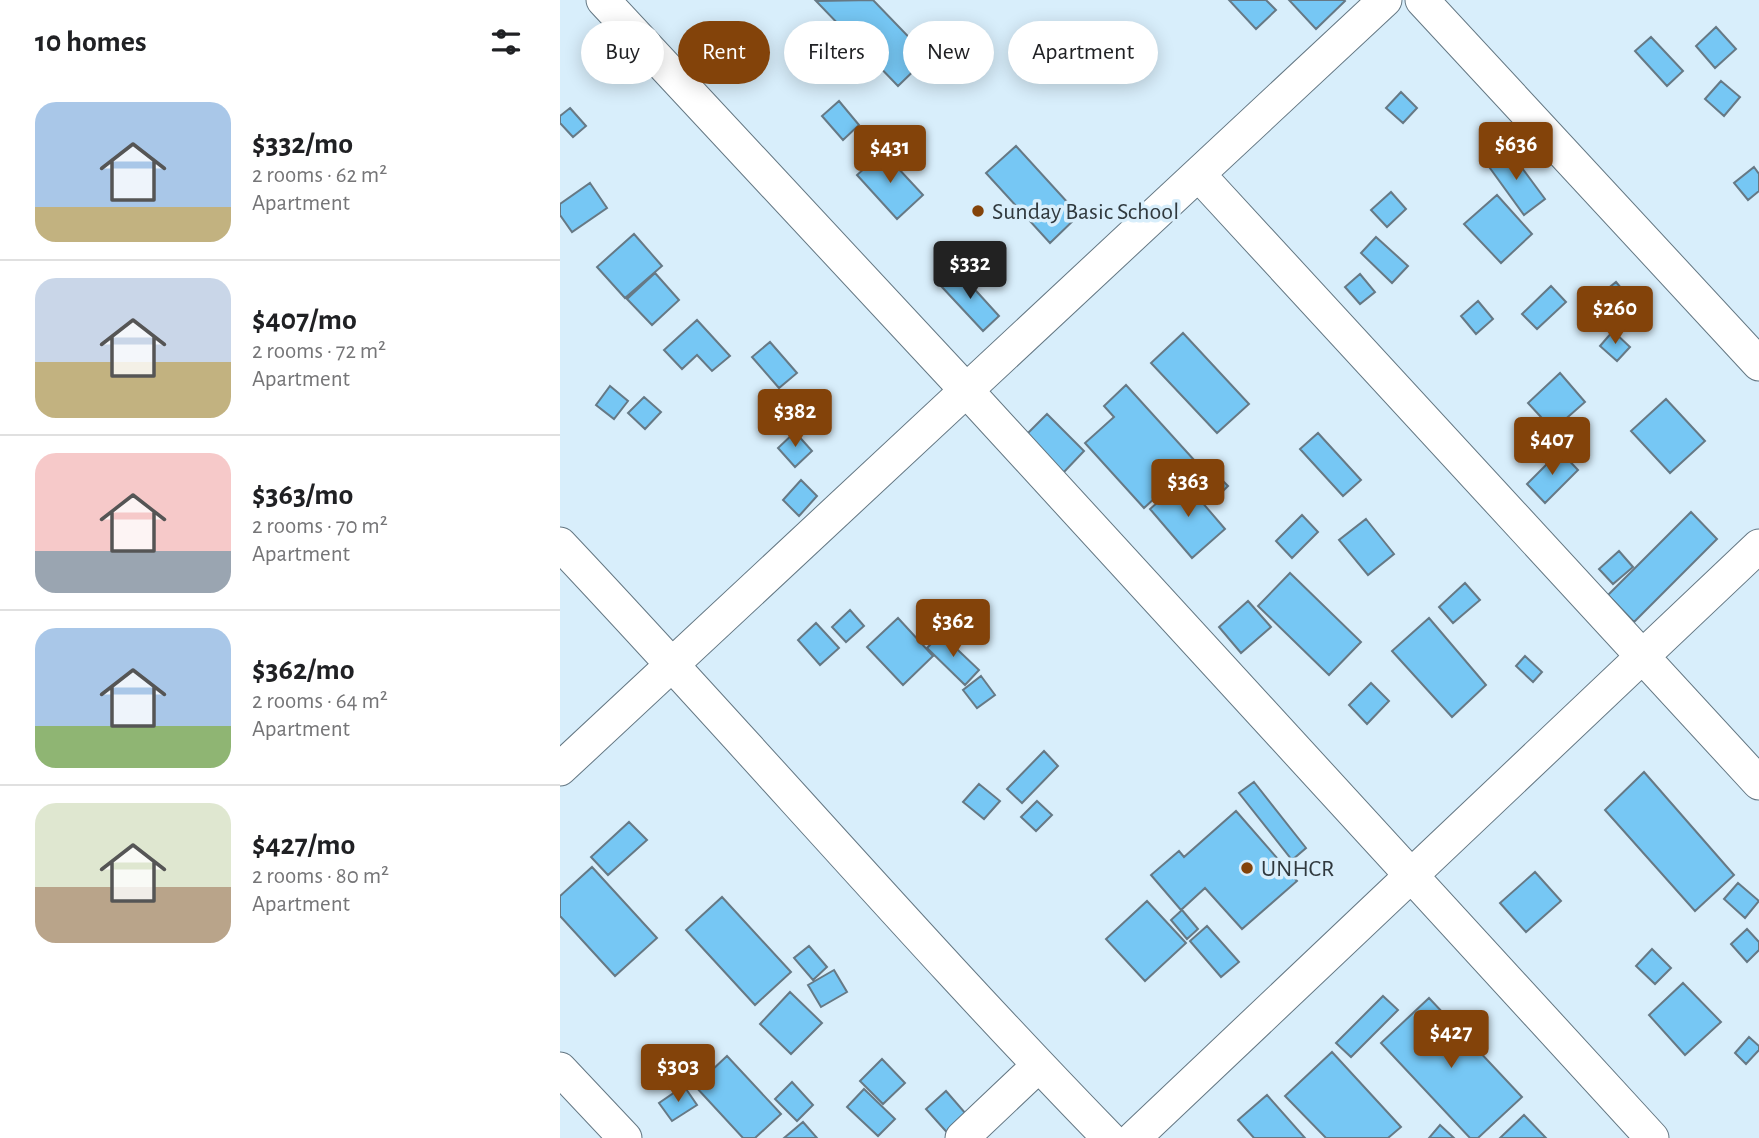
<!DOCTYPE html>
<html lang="en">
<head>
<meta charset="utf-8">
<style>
	:root { --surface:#fff; --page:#f6f6f6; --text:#202124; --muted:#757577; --line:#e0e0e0; --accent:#83430a }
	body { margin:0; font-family:"Alegreya Sans",sans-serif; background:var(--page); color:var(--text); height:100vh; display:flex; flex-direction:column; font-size:26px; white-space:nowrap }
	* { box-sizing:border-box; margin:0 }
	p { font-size:23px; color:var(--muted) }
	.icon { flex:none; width:38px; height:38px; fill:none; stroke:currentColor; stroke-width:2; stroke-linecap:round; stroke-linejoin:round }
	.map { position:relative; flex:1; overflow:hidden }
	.side { display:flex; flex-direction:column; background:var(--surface); width:560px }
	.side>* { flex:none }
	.banner { position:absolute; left:21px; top:21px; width:665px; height:63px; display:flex; gap:14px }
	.price { position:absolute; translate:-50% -60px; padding:0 16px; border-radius:7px; background:var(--accent); color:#fff; font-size:23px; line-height:46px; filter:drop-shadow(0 2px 4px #0008) }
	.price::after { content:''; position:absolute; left:50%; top:42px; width:21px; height:16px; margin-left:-10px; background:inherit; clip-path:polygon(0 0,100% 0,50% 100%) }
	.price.on { background:#222; color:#fff }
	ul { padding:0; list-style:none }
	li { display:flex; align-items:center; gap:21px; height:175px; padding:0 35px }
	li+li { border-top:2px solid var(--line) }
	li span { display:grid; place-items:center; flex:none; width:196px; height:140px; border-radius:21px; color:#555 }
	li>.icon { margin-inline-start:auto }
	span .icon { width:84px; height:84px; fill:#fffc; stroke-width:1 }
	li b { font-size:30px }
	h2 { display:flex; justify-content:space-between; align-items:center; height:84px; padding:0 35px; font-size:30px }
	.chip { padding:0 24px; border-radius:32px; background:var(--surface); box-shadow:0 4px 18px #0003; font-size:24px; line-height:63px }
	.chip.on { background:var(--accent); color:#fff }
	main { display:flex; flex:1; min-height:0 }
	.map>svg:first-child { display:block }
	.building { fill:#76c7f4; stroke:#667985; stroke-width:2 }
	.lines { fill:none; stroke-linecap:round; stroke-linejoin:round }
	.street-casing { stroke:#647783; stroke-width:35 }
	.street { stroke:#fff; stroke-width:33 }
	.poi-dot { fill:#83430a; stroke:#d8eefb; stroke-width:2.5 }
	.labels { text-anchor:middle; stroke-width:7; stroke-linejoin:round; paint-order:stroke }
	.poi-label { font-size:24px; fill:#30393e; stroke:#d8eefb; text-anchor:start }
</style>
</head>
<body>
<main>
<section class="side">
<h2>10 homes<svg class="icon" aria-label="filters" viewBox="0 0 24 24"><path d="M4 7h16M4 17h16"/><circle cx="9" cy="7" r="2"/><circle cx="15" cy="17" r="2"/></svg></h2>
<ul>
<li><span style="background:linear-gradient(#a9c7e8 75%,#c2b280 0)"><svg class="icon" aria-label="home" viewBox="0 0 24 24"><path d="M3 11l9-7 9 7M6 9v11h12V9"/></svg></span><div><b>$332/mo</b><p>2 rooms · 62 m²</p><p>Apartment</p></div></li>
<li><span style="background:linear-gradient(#c9d6e8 60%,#c2b280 0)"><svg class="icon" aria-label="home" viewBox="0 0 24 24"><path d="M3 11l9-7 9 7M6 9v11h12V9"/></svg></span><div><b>$407/mo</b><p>2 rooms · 72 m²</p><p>Apartment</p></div></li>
<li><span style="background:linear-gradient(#f6c9c9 70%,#9aa5b1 0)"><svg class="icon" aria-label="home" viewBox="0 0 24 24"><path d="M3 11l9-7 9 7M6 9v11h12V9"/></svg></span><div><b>$363/mo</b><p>2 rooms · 70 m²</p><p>Apartment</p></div></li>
<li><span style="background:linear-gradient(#a9c7e8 70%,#8fb573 0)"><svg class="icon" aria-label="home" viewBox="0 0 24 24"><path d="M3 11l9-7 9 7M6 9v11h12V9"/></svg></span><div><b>$362/mo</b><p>2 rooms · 64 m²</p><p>Apartment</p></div></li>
<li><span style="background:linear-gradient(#dfe7d0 60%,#b9a48a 0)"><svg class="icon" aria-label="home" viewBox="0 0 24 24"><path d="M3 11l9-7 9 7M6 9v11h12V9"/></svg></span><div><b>$427/mo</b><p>2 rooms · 80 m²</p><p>Apartment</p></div></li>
</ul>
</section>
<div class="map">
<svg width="1199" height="1138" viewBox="0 0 1199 1138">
	<rect width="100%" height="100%" fill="#d8eefb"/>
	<path class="building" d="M 313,0 L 368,57 L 338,86 L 256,1 Z
		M 669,0 L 706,0 L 716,10 L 696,29 Z
		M 729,0 L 784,0 L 785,1 L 756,29 Z
		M 1156,27 L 1176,49 L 1155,68 L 1136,46 Z
		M 1091,37 L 1123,71 L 1107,86 L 1075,51 Z
		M 1161,81 L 1180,97 L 1164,116 L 1145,99 Z
		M 841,92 L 857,108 L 843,123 L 826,108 Z
		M 279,101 L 299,125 L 283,140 L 262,116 Z
		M 10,108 L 26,126 L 13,137 L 0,123 L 0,116 Z
		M 456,146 L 519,215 L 490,243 L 426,173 Z
		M 948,149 L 985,199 L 964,215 L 927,164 Z
		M 323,152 L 363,195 L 337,219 L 297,175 Z
		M 1194,167 L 1199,174 L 1199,191 L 1188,200 L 1174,183 Z
		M 30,183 L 47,208 L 12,232 L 0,215 L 0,204 Z
		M 831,192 L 846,209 L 827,227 L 811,210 Z
		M 937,195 L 972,234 L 941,263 L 904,224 Z
		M 74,234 L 102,266 L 65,298 L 37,267 Z
		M 816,237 L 848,266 L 832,283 L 801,253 Z
		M 398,271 L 439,316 L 423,331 L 381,286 Z
		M 95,273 L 119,300 L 92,325 L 67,299 Z
		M 800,274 L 815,292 L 800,304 L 785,287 Z
		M 1056,282 L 1072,301 L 1055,314 L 1040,295 Z
		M 991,286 L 1006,302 L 977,329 L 962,314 Z
		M 918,301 L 933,319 L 916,334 L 901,316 Z
		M 137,320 L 170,356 L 152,371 L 137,355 L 122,369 L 104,350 Z
		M 1053,331 L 1070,347 L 1057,361 L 1040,346 Z
		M 623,333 L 689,404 L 657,433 L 591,363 Z
		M 210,342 L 237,373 L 219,388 L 192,357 Z
		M 1000,373 L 1025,402 L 993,430 L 968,403 Z
		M 566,385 L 635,461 L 584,508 L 525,443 L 554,417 L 544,406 Z
		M 50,386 L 68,401 L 54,419 L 36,405 Z
		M 84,397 L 101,412 L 85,429 L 68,413 Z
		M 1106,399 L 1145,441 L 1110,473 L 1071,431 Z
		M 487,414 L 524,451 L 503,473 L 465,436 Z
		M 235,432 L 252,451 L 235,467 L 218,448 Z
		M 758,433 L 801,480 L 783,496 L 740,449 Z
		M 1000,451 L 1018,470 L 985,503 L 967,484 Z
		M 644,462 L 668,486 L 655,499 L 631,475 Z
		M 241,480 L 257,496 L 239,516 L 223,500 Z
		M 623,480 L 665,529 L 632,558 L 590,509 Z
		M 1131,512 L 1157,539 L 1074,622 L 1048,595 Z
		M 742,515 L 758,532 L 732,558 L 716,541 Z
		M 806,519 L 834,554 L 808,575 L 779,540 Z
		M 1059,551 L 1073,567 L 1053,584 L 1039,569 Z
		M 730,573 L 801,642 L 769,675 L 698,606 Z
		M 905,583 L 920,600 L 893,623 L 879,607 Z
		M 688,601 L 711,627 L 681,653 L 659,627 Z
		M 290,610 L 304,626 L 286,642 L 272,627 Z
		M 338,618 L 373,656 L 343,685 L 307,647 Z
		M 869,618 L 926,685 L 892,717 L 832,651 Z
		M 256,623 L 279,648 L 260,665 L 238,640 Z
		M 381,634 L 419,670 L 405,685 L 367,648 Z
		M 965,656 L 982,672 L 973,682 L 956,666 Z
		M 421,676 L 435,695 L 417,708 L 403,690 Z
		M 811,683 L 829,701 L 807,724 L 789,705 Z
		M 484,751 L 498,766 L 462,803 L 447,789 Z
		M 1084,772 L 1174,875 L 1135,911 L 1045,810 Z
		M 694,782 L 746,848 L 732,860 L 679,793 Z
		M 419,784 L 440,801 L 424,819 L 403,802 Z
		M 477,801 L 492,815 L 476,831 L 461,817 Z
		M 676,811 L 737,881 L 682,929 L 645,888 L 621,910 L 591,875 L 619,851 L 624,857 Z
		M 69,822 L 87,840 L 48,875 L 31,857 Z
		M 32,867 L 97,938 L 55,976 L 0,916 L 0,896 Z
		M 975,872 L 1001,901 L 966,932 L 940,903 Z
		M 1178,883 L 1199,901 L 1185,918 L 1164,899 Z
		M 162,897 L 231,972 L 195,1005 L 126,930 Z
		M 587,901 L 626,943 L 585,981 L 546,939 Z
		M 622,910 L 638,929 L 627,939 L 611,920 Z
		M 647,926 L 679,962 L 661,977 L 630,941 Z
		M 1187,929 L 1199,942 L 1199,950 L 1187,962 L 1171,944 Z
		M 249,946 L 267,967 L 253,980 L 234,958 Z
		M 1092,949 L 1111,968 L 1095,984 L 1076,966 Z
		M 274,970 L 287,992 L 261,1007 L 248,985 Z
		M 1123,983 L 1161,1022 L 1125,1055 L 1089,1015 Z
		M 230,992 L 262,1023 L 231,1054 L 200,1024 Z
		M 823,996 L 838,1010 L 791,1057 L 776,1043 Z
		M 869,998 L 962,1097 L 918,1138 L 910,1138 L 821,1043 Z
		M 1189,1037 L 1199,1046 L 1199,1050 L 1186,1064 L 1175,1053 Z
		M 127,1046 L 141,1060 L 124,1078 L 109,1065 Z
		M 772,1052 L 841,1127 L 828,1138 L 766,1138 L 725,1096 Z
		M 167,1056 L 221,1114 L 195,1138 L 183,1138 L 135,1086 Z
		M 322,1059 L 345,1083 L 323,1104 L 300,1081 Z
		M 232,1082 L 253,1105 L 237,1121 L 215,1099 Z
		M 124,1086 L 137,1105 L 112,1121 L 99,1103 Z
		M 304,1089 L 335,1119 L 318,1136 L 287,1107 Z
		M 386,1091 L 413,1122 L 392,1138 L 366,1109 Z
		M 707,1095 L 745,1138 L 694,1138 L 678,1120 Z
		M 964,1115 L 986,1138 L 940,1138 Z
		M 243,1122 L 257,1138 L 224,1138 Z
		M 880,1125 L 894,1138 L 869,1138 Z"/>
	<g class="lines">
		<g class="street-casing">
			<path id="street" d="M 43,0 L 407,391 L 1092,1138
				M 862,0 L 1199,364
				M 639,175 L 1199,783
				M 0,544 C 185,740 361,945 549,1138
				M 0,769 L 825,0
				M 0,1069 L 65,1138
				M 402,1138 L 478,1066
				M 574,1138 L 1199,546"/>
		</g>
		<use href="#street" class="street"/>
	</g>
	<g class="poi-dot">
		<circle cx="418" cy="211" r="7"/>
		<circle cx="687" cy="868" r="7"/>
	</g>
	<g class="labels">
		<g class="poi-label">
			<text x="432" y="219">Sunday Basic School</text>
			<text x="701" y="876">UNHCR</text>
		</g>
	</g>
</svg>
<b class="price" style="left:956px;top:182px">$636</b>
<b class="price" style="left:330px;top:185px">$431</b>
<b class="price on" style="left:410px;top:301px">$332</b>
<b class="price" style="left:1055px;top:346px">$260</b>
<b class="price" style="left:235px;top:449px">$382</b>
<b class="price" style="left:992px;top:477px">$407</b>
<b class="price" style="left:628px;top:519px">$363</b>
<b class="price" style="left:393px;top:659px">$362</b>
<b class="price" style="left:891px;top:1070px">$427</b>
<b class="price" style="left:118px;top:1104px">$303</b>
<div class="banner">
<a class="chip">Buy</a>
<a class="chip on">Rent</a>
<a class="chip">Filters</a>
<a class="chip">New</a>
<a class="chip">Apartment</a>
</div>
</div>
</main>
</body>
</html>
